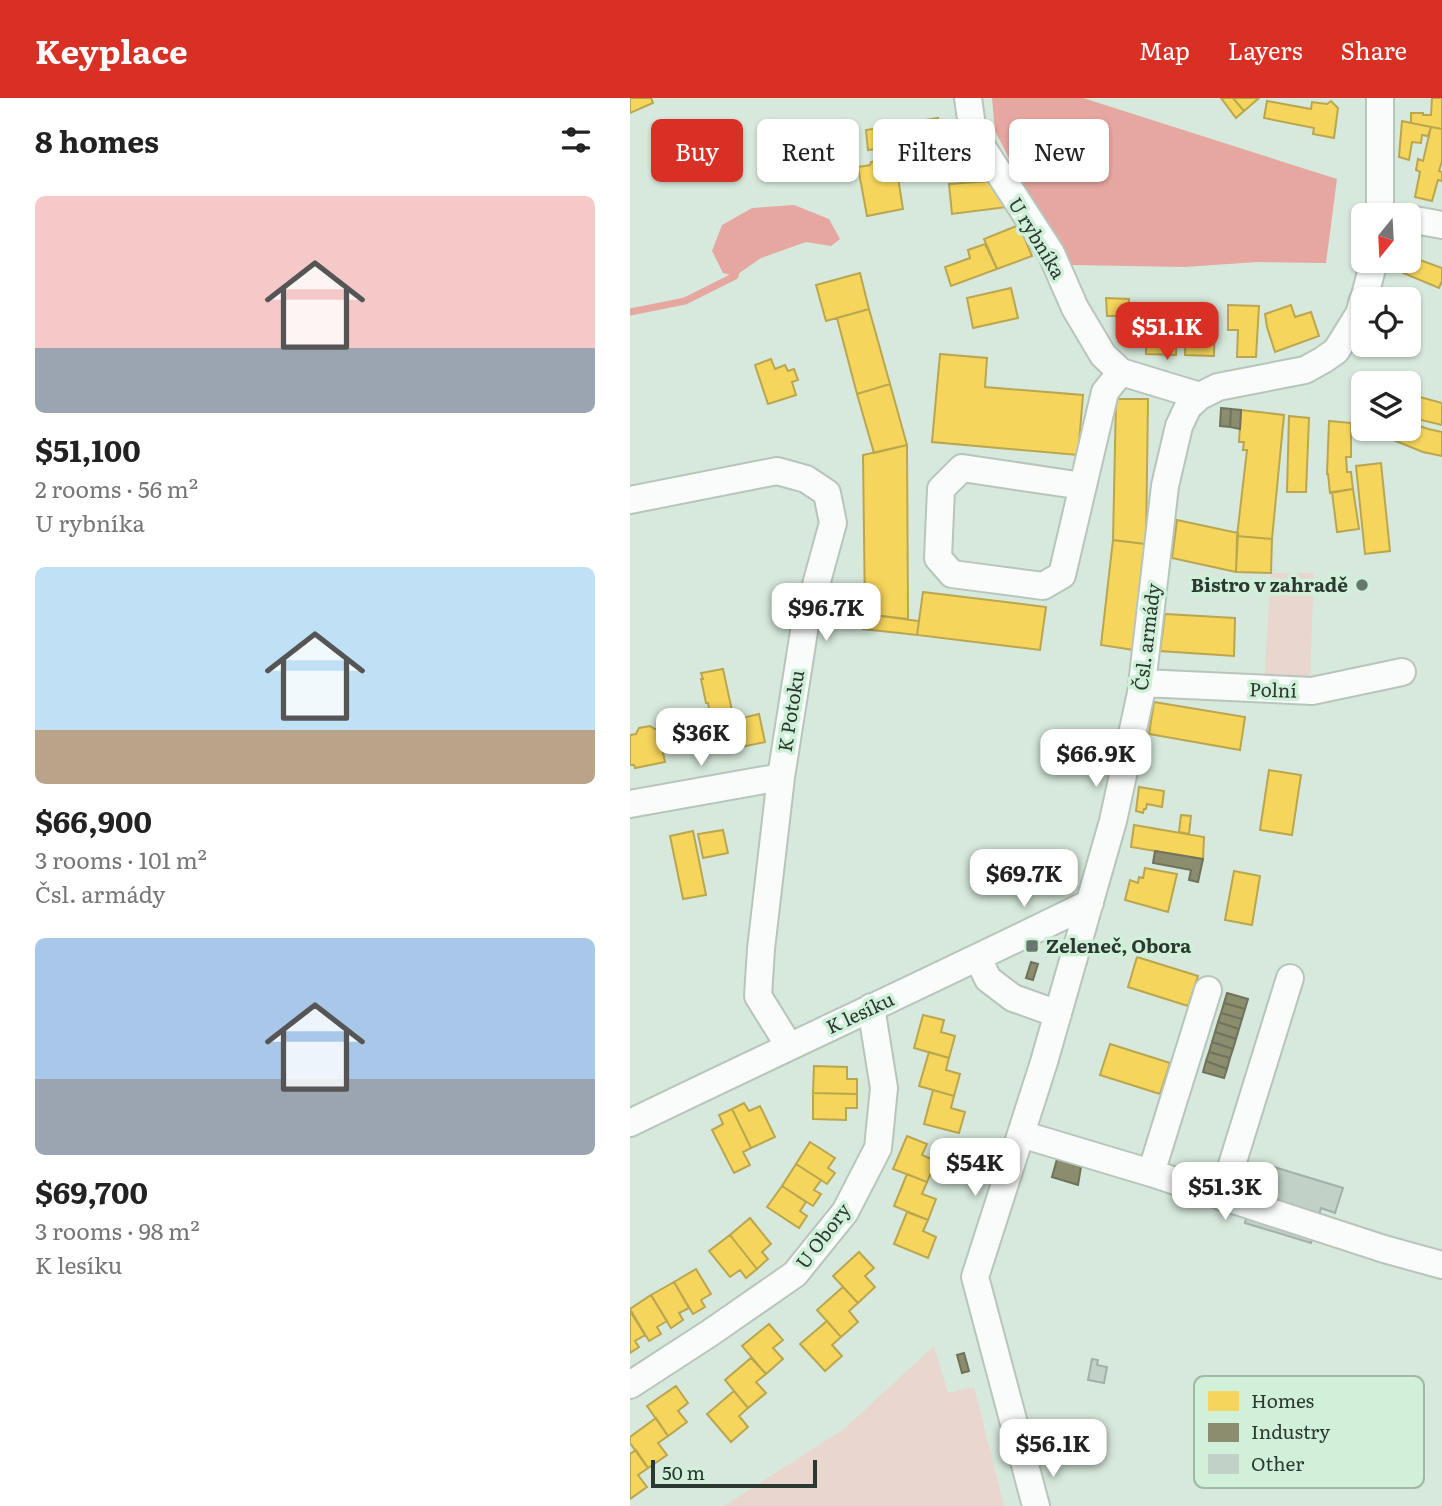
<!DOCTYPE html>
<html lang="en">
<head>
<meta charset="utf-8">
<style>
	:root { --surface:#fff; --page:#f2f2f2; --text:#222; --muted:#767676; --accent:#d93025 }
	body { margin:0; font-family:Literata,serif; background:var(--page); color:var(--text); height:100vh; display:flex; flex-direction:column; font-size:26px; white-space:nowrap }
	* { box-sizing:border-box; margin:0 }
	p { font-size:23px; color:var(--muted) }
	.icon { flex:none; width:38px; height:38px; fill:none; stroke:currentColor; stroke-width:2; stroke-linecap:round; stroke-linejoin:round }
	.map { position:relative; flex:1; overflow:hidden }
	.panel { display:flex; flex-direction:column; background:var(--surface); width:630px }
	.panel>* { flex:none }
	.banner { position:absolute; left:21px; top:21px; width:665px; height:63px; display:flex; gap:14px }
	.needle { width:46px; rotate:198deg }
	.controls { position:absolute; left:721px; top:105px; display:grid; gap:14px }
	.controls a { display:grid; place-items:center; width:70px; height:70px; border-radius:10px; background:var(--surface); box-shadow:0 2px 5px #0004; font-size:35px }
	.scale { position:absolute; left:21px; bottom:18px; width:166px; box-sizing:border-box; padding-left:7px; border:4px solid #2c3930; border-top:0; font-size:19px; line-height:24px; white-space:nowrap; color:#2c3930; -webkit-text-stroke:5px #d0f0d9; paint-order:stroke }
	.price { position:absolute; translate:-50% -60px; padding:0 16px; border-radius:14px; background:#fff; color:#222; font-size:23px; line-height:46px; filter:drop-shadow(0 2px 4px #0008) }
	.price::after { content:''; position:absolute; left:50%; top:42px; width:21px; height:16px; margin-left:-10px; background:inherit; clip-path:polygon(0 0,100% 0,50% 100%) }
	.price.on { background:var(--accent); color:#fff }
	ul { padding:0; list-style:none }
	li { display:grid; align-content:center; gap:14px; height:371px; padding:0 35px }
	li span { display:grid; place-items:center; height:217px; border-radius:10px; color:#555 }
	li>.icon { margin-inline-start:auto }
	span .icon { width:126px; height:126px; fill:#fffc; stroke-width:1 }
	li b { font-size:30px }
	h2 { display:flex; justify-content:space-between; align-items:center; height:84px; padding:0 35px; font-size:30px }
	.pill { padding:0 24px; border-radius:10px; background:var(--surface); box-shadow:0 2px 5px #0004; font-size:24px; line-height:63px }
	.pill.on { background:var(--accent); color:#fff }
	header { display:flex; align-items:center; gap:42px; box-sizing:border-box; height:98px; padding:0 35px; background:var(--accent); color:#fff }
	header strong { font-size:33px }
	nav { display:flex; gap:38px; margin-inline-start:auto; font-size:24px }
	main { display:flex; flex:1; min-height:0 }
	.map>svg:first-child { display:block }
	.green { fill:#e9d6ce }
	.water { fill:#e5a7a0 }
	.homes { fill:#f6d55c; stroke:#b9a64f; stroke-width:2 }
	.industry { fill:#8c8c6e; stroke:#6f735b; stroke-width:2 }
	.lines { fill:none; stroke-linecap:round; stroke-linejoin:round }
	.stream { stroke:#e5a7a0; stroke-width:7 }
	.building { fill:#c2d1c7; stroke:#a3b0a7; stroke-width:2 }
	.minor-casing { stroke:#b7c5bb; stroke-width:30 }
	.minor { stroke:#f9fcfa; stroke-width:26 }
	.poi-dot { fill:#68776c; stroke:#d0f0d9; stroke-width:2.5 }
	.labels { text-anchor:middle; stroke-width:7; stroke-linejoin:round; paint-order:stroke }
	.street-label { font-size:19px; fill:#2c3930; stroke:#d0f0d9 }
	.poi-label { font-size:19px; font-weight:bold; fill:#2c3930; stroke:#d0f0d9; text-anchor:end }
	.key { fill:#d0f0d9; stroke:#9fb9a6; stroke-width:2 }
	.key-label { font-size:19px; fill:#2c3930 }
</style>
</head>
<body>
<header>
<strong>Keyplace</strong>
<nav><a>Map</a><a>Layers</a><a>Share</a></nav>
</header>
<main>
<section class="panel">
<h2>8 homes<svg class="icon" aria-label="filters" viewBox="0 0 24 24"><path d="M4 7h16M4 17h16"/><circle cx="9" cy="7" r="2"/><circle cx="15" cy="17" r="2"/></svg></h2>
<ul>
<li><span style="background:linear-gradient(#f6c9c9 70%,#9aa5b1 0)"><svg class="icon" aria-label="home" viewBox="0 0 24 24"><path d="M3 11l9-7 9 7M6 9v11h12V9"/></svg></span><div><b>$51,100</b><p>2 rooms · 56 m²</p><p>U rybníka</p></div></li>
<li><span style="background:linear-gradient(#bfe0f5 75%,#b9a48a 0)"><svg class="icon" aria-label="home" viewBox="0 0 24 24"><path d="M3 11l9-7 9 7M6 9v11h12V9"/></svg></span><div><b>$66,900</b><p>3 rooms · 101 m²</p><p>Čsl. armády</p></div></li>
<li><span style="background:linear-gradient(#a9c7e8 65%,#9aa5b1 0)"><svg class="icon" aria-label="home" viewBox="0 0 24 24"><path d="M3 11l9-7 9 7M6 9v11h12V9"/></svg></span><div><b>$69,700</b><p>3 rooms · 98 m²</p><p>K lesíku</p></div></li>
</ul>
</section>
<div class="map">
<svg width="812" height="1408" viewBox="0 0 812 1408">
	<rect width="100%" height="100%" fill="#d7e9dc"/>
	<path class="green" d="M 641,475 L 684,475 L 680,581 L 634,586 Z
		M 304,1248 L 318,1295 L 344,1289 L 374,1408 L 94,1408 L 214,1331 Z"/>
	<path class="water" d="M 362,0 L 453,0 L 707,81 L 696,165 L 627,164 L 555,169 L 442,167 L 384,70 L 365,33 Z
		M 164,107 L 199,121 L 210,141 L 201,148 L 176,144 L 131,160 L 105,178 L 93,175 L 82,153 L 92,127 L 122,110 Z"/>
	<path class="homes" d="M 0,0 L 21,0 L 23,5 L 0,15 Z
		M 591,0 L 603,0 L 614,13 L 606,20 Z
		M 603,0 L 629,0 L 614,13 Z
		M 802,0 L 812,0 L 812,31 L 781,25 L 781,15 L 793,15 L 793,17 L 801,17 Z
		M 637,3 L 681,11 L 682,4 L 697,6 L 701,3 L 708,10 L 704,40 L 683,36 L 684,30 L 634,20 Z
		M 308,20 L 311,41 L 287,45 L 288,51 L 275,53 L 274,47 L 238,52 L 236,32 Z
		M 772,23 L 801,29 L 798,38 L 792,37 L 791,45 L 782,44 L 779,62 L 769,59 Z
		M 801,29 L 812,31 L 812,63 L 809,73 L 812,74 L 812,83 L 808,82 L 802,103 L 785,99 L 790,74 L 786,72 L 788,61 L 793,63 Z
		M 265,61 L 273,111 L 237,118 L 228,69 L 240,67 L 241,64 Z
		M 362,83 L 377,109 L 322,116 L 319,86 Z
		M 389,127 L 402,158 L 367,171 L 354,141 Z
		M 355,146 L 367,171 L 321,188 L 315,169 L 340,160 L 338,152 Z
		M 779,158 L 812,170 L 812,183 L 809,190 L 766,172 L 769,163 L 779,163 Z
		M 230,175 L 239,211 L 196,223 L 186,187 Z
		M 381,190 L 388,220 L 343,230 L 337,200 Z
		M 476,200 L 499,201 L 498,218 L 477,218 Z
		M 598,207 L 629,208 L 626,259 L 607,259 L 608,232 L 598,232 Z
		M 661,207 L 665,219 L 681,214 L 689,238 L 645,254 L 637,229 L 635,216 Z
		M 239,211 L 260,286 L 227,296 L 207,220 Z
		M 517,215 L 547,216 L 546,257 L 516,256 Z
		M 556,217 L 585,218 L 584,258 L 555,257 Z
		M 310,256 L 357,260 L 355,289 L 453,297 L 448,357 L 302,344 Z
		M 141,261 L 145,271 L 155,267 L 158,273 L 164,271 L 168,282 L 162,284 L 166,297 L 138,306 L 125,267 Z
		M 260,286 L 277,347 L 244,355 L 227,296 Z
		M 779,296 L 812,305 L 812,327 L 779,319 Z
		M 486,301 L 518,301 L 516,446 L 483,442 Z
		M 611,312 L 654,317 L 642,441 L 607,438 L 617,352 L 613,352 L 614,344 L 609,344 Z
		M 659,318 L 679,320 L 676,394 L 657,394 Z
		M 699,323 L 721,325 L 721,359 L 716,359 L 717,374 L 721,374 L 723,391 L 700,395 L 698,376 L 697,376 Z
		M 779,324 L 798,331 L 812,334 L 812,358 L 793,354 L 736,331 L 779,331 Z
		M 277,347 L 278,521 L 235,516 L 233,357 Z
		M 751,365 L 760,453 L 735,456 L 726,368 Z
		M 723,391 L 729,431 L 707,434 L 702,394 Z
		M 547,422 L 608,435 L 606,474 L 542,460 Z
		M 607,438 L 642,441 L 641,475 L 606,474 Z
		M 483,442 L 516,446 L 504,552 L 471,547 Z
		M 293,494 L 416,509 L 410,552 L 287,537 Z
		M 235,516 L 289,523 L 287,537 L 233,531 Z
		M 535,516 L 605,520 L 604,558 L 530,553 Z
		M 93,571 L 104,622 L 129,616 L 135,644 L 82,655 L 77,627 L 82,626 L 78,605 L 76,605 L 71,581 L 73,581 L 71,575 Z
		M 524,604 L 615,619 L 610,652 L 519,636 Z
		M 20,628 L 25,631 L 28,631 L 35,664 L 5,670 L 4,667 L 0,667 L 0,637 L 6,636 L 9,630 Z
		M 639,672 L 671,677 L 662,737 L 630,732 Z
		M 509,689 L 534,693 L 532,709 L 517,706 L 516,711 L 514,711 L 513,715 L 506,713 Z
		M 551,717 L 561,718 L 559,736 L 549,734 Z
		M 504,727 L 574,739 L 573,761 L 501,749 Z
		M 93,732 L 98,755 L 73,760 L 68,736 Z
		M 63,733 L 76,797 L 53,801 L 40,738 Z
		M 515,770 L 547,776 L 538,814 L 495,802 L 500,782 L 508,785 L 509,779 L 513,780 Z
		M 604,773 L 630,778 L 622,827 L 595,822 Z
		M 507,859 L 568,878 L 558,908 L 498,889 Z
		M 293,917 L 314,922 L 311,934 L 325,938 L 319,960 L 284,950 Z
		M 480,946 L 540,965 L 530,996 L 470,977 Z
		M 299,954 L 319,960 L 316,972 L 330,976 L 324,998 L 289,988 Z
		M 184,968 L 217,969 L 217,981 L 227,981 L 227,996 L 183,995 Z
		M 303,992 L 324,998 L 321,1010 L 335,1014 L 329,1035 L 294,1026 Z
		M 183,995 L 227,996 L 227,1010 L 216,1010 L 216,1022 L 183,1021 Z
		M 114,1005 L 119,1013 L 130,1008 L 145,1039 L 121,1050 L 102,1011 Z
		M 102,1011 L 121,1050 L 113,1054 L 120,1067 L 104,1075 L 82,1032 L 93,1026 L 89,1017 Z
		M 277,1038 L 297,1046 L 292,1057 L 306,1063 L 297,1084 L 263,1071 Z
		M 180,1044 L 205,1060 L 198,1070 L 205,1075 L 197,1086 L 166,1066 Z
		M 166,1066 L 191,1082 L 184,1092 L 191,1096 L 183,1108 L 152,1088 Z
		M 277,1076 L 297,1084 L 292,1096 L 306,1101 L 298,1122 L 264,1108 Z
		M 152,1088 L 176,1104 L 170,1113 L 177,1118 L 169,1130 L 137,1109 Z
		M 277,1114 L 298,1122 L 293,1133 L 306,1139 L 298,1160 L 264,1146 Z
		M 120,1120 L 141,1146 L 132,1154 L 138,1161 L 127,1171 L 100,1137 Z
		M 100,1137 L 127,1171 L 116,1180 L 110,1172 L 100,1179 L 79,1153 Z
		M 229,1154 L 244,1170 L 235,1178 L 245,1189 L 228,1205 L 203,1178 Z
		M 66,1171 L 81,1196 L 71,1202 L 75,1209 L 63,1216 L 44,1184 Z
		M 44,1184 L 59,1210 L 49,1215 L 53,1222 L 41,1230 L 21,1197 Z
		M 213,1189 L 228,1205 L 219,1213 L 228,1224 L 211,1239 L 187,1212 Z
		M 21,1197 L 37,1223 L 27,1229 L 31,1236 L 19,1243 L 0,1211 Z
		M 0,1213 L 15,1237 L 5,1243 L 9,1249 L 0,1255 Z
		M 197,1223 L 211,1239 L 202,1247 L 212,1258 L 195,1273 L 170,1246 Z
		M 139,1226 L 153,1242 L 143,1250 L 153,1261 L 136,1276 L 112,1248 Z
		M 121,1260 L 136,1276 L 126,1284 L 136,1295 L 118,1310 L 95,1282 Z
		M 46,1288 L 58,1305 L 48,1313 L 57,1324 L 38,1338 L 17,1308 Z
		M 104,1293 L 118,1310 L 109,1318 L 118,1329 L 101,1344 L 77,1316 Z
		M 26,1320 L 38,1338 L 28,1345 L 37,1357 L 18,1370 L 0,1345 L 0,1339 Z
		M 6,1352 L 18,1370 L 8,1377 L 17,1389 L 0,1401 L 0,1356 Z"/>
	<path class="industry" d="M 591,310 L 601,311 L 600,329 L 590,328 Z
		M 601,311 L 611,312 L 610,331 L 600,329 Z
		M 525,753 L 573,761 L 568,784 L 559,782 L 561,772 L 523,765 Z
		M 401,864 L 408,866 L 403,882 L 396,880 Z
		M 597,895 L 618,901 L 615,911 L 594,905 Z
		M 594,905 L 615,911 L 612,921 L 591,915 Z
		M 591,915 L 612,921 L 609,931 L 588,924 Z
		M 588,924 L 609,931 L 606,941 L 585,934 Z
		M 585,934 L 606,941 L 603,951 L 582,944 Z
		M 582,944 L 603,951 L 600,960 L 579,954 Z
		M 579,954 L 600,960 L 597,971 L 576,963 Z
		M 576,963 L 597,971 L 594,980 L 573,974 Z
		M 427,1061 L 451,1069 L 448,1087 L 422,1079 Z
		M 334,1255 L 339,1273 L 332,1275 L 327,1257 Z"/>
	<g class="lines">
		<path class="stream" d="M 0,214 L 55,203 L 105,178 L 107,170"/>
	</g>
	<path class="building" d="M 644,1069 L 713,1090 L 705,1115 L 691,1110 L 689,1117 L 635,1101 Z
		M 621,1099 L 688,1120 L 681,1145 L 615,1125 Z
		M 462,1261 L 468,1262 L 467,1267 L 477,1269 L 474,1285 L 458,1282 Z"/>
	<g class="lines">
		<g class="minor-casing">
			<path id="minor" d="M 338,0 L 343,35 L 421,155 L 445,210 L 473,257 L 491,274 L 570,298
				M 750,117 L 750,0
				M 779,121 L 812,127
				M 734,201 L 744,163
				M 453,388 L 332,370 L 311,391 L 308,460 L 322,476 L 413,488 L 432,477 L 475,294 L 491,274
				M 0,402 L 147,373 L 176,381 L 197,395 L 203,425 L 175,527 L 151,679 L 131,851 L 128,898 L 159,948
				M 513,585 L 682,593 L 772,574
				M 0,706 L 151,679
				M 348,860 L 358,881 L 383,900 L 428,916
				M 0,1025 C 153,951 307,880 460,805
				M 391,1036 L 521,1075 L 754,1151 L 812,1167
				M 521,1075 L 578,892
				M 592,1099 L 660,880
				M 0,1287 L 80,1235 L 165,1176 L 215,1114 L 248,1050 L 254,990 L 241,909
				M 406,1408 L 345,1179 L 414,964 L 483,723 L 511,595 L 535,388 L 549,328 L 558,309 L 570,298 L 588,289 L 675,272 L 693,262 L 706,253 L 729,216 L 733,202"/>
		</g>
		<use href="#minor" class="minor"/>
	</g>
	<g class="poi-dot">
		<circle cx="732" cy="487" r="7"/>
		<rect x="395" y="841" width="14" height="14" rx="3.5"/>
	</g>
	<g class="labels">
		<g class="street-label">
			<text transform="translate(407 140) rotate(59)" y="7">U rybníka</text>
			<text transform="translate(517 539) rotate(-83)" y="7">Čsl. armády</text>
			<text transform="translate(643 592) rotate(2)" y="7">Polní</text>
			<text transform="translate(161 613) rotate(-81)" y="7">K Potoku</text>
			<text transform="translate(230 915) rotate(-25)" y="7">K lesíku</text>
			<text transform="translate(193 1138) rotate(-53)" y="7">U Obory</text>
		</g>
		<g class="poi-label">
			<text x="718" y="494">Bistro v zahradě</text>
			<text x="416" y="855" text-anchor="start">Zeleneč, Obora</text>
		</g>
	</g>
	<rect x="564" y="1278" width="230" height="112" rx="10" class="key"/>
	<rect x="578" y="1293" width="31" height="20" fill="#f6d55c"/>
	<rect x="578" y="1325" width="31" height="19" fill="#8c8c6e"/>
	<rect x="578" y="1356" width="31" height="20" fill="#c2d1c7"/>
	<g class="key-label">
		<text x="621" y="1310">Homes</text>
		<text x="621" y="1341">Industry</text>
		<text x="621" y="1373">Other</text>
	</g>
</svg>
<div class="controls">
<a><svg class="needle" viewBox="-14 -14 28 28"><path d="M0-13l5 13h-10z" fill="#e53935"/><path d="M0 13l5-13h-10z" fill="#767676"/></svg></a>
<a><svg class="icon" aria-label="locate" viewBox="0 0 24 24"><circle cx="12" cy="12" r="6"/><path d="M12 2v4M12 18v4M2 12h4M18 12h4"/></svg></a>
<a><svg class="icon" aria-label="layers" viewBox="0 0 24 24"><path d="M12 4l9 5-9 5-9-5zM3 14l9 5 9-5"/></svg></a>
</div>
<div class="scale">50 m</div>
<b class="price on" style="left:537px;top:264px">$51.1K</b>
<b class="price" style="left:196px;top:545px">$96.7K</b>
<b class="price" style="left:71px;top:670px">$36K</b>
<b class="price" style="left:466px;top:691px">$66.9K</b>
<b class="price" style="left:394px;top:811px">$69.7K</b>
<b class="price" style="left:345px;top:1100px">$54K</b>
<b class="price" style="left:595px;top:1124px">$51.3K</b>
<b class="price" style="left:423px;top:1381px">$56.1K</b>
<div class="banner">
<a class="pill on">Buy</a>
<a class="pill">Rent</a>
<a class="pill">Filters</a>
<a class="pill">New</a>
</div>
</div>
</main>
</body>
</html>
